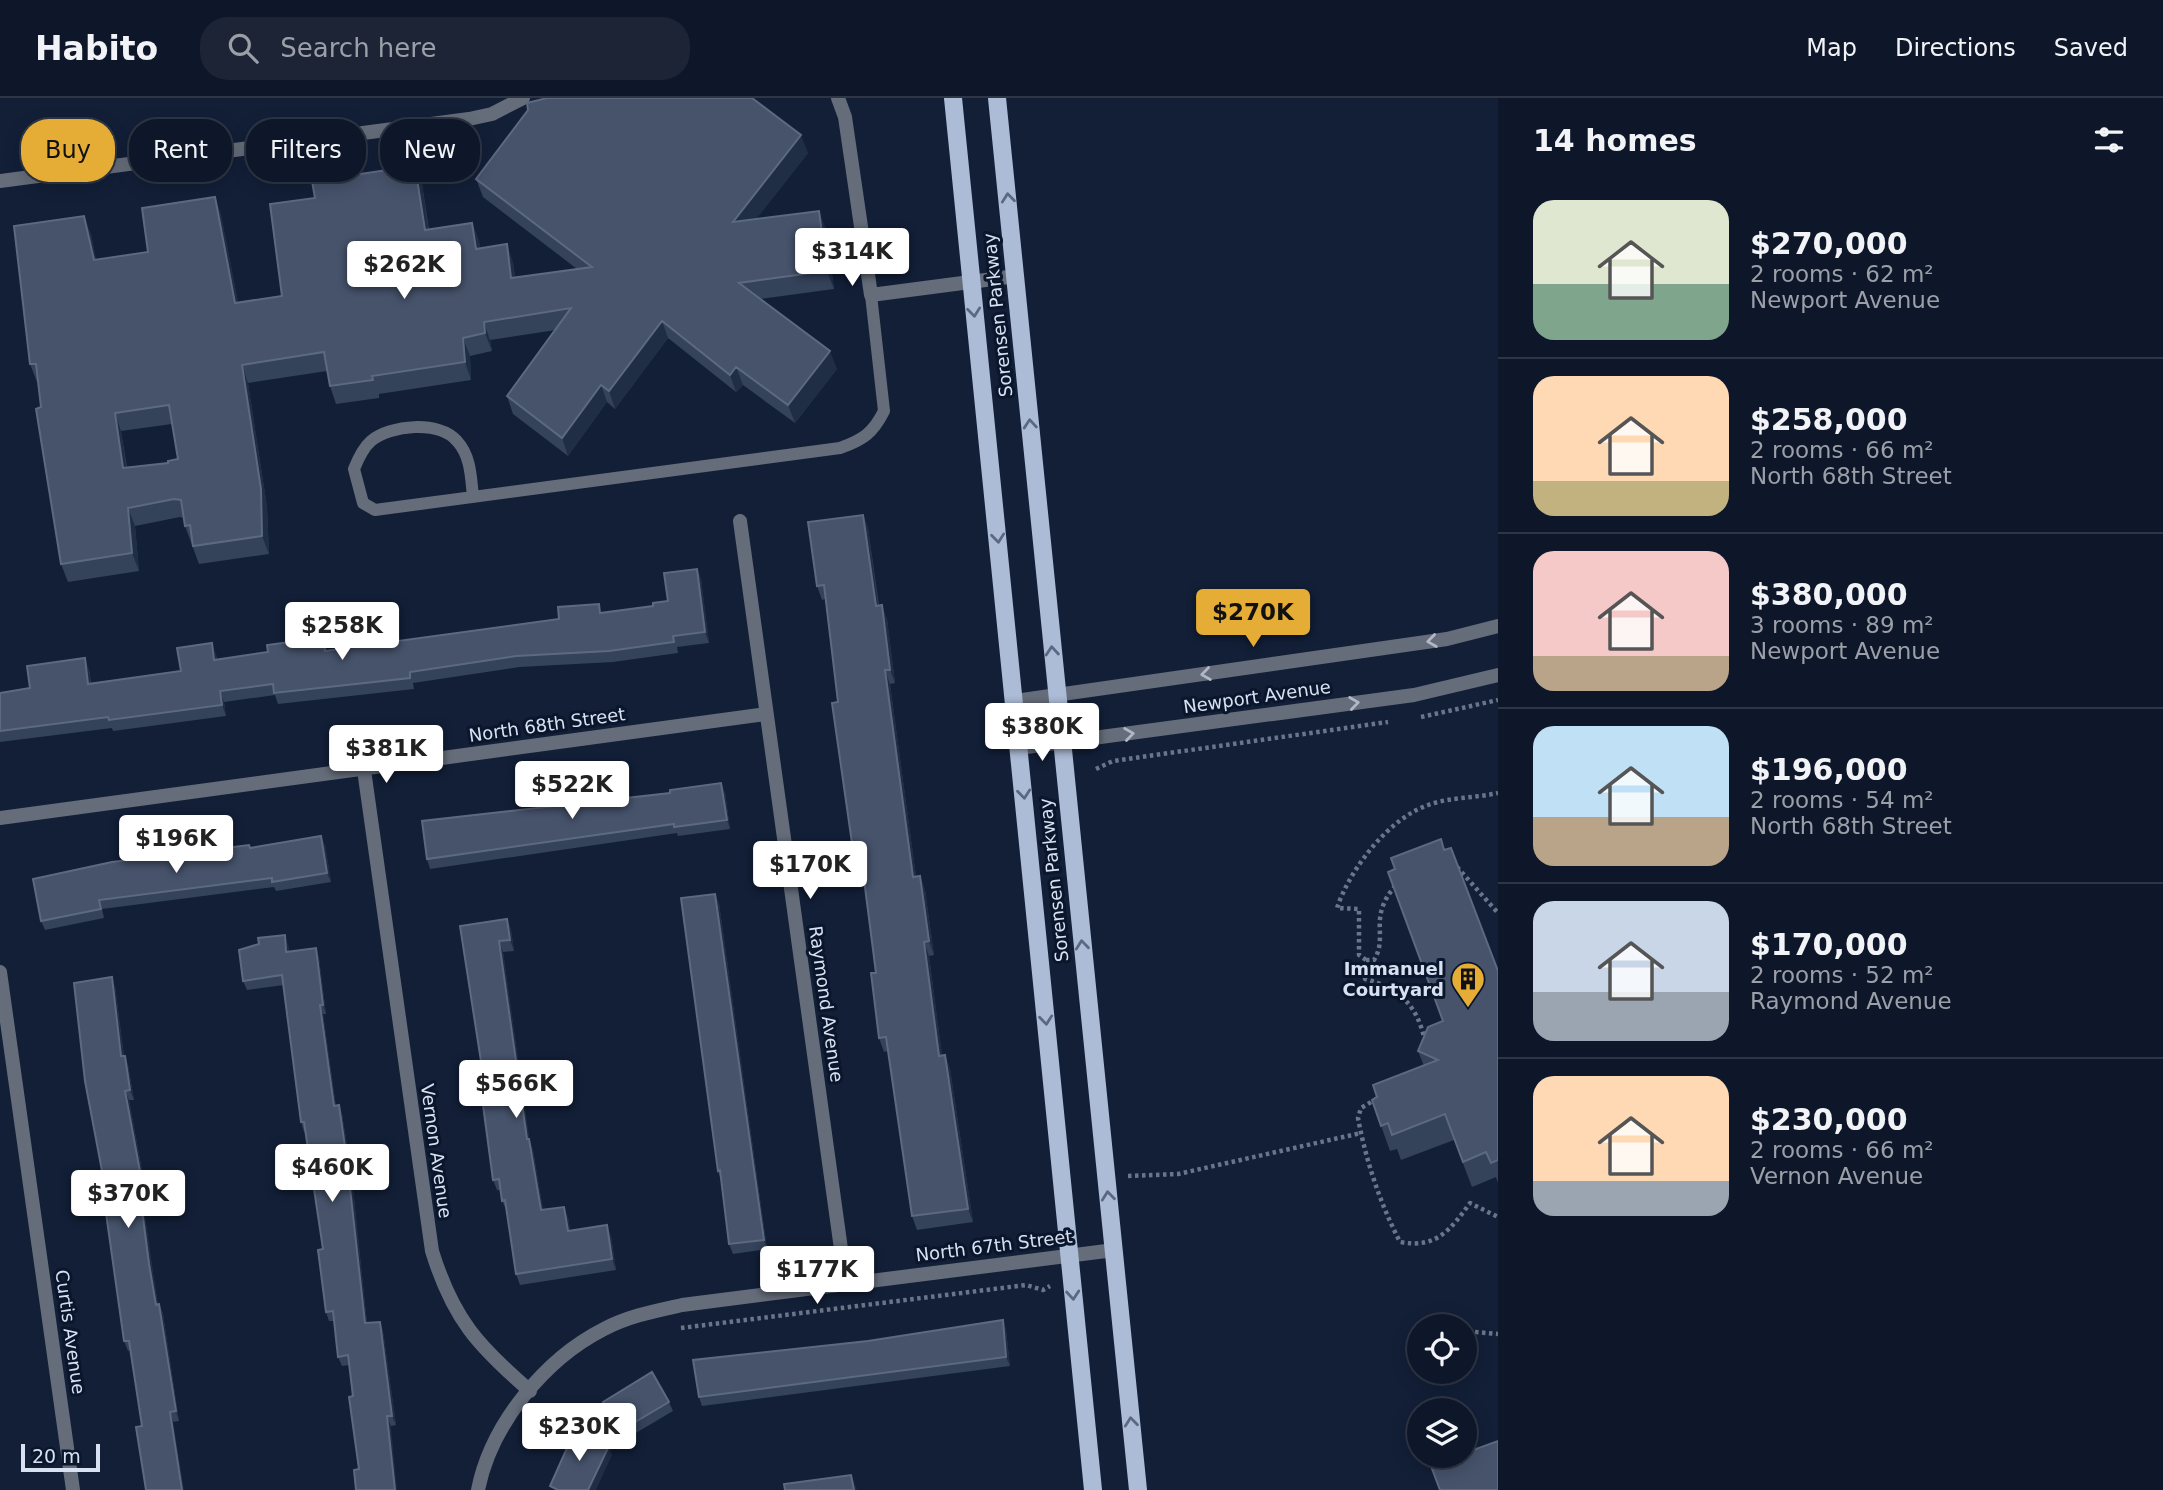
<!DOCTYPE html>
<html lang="en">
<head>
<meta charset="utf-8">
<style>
	:root { --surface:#0e1729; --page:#1c2435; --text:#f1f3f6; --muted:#9b9fa8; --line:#2e3646; --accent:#e5ad36 }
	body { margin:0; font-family:"DejaVu Sans",sans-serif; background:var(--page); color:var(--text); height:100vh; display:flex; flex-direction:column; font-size:26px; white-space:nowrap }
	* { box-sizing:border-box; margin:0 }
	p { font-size:23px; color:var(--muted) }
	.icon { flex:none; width:38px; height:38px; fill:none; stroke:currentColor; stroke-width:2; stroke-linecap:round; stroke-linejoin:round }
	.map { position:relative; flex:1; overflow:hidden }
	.sheet { display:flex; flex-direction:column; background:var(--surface); width:665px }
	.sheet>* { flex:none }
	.hud { position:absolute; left:21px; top:21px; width:665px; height:63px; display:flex; gap:14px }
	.tools { position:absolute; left:1407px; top:1216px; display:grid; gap:14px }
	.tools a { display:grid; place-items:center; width:70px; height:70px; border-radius:50%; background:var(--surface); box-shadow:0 4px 18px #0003,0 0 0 2px var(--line); font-size:35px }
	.scale { position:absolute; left:21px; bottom:18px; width:79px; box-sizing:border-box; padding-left:7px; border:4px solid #d8e1f1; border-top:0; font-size:19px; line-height:24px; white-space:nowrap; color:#d8e1f1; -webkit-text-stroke:5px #09162c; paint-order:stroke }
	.price { position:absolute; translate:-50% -60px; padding:0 16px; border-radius:7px; background:#fff; color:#222; font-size:23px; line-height:46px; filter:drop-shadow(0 2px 4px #0008) }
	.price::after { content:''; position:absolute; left:50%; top:42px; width:21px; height:16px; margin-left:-10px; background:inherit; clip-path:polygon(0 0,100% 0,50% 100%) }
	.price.current { background:var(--accent); color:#111 }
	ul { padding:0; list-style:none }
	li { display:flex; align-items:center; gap:21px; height:175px; padding:0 35px }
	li+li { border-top:2px solid var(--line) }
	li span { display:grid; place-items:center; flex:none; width:196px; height:140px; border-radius:21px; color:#555 }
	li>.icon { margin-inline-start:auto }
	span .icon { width:84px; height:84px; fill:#fffc; stroke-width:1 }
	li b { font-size:30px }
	h2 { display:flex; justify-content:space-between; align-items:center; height:84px; padding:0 35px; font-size:30px }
	.pill { padding:0 24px; border-radius:28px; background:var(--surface); box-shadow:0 4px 18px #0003,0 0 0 2px var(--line); font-size:24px; line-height:63px }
	.pill.current { background:var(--accent); color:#111 }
	header { display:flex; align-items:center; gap:42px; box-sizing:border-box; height:98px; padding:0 35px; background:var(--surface); border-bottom:2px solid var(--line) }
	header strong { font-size:33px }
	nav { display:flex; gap:38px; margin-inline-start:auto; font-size:24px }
	.search { width:490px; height:63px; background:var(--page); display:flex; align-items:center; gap:18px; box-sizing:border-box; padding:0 24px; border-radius:28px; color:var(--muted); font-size:26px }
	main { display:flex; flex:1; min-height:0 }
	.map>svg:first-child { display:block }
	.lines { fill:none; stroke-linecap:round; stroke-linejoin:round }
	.path { stroke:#697589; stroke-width:4.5; stroke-dasharray:3.5 3.5; stroke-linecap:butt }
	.service { stroke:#656d7a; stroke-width:12 }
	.minor { stroke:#656d7a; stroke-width:14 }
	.primary { stroke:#acbbd6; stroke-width:18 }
	.wall { fill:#34425a; fill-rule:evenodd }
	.shaded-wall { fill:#1f2d45 }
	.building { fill:#46536b; stroke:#5d6980; stroke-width:2; fill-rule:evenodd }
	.oneway { stroke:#5a6881 }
	.oneway2 { stroke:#b0b8c7 }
	.labels { text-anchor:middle; stroke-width:6; stroke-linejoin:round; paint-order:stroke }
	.street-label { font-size:18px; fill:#d8e1f1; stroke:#09162c }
	.poi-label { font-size:18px; font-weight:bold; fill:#d8e1f1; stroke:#09162c; text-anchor:end }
</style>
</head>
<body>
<header>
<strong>Habito</strong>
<div class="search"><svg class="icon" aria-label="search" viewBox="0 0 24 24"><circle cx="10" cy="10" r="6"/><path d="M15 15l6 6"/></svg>Search here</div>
<nav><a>Map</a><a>Directions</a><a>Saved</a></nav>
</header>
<main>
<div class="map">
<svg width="1498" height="1392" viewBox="0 0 1498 1392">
	<rect width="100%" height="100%" fill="#121f37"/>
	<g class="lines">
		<path class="path" d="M 1421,619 L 1498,602
			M 1096,671 L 1113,663 L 1388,624
			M 1457,769 L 1498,815
			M 1366,862 L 1374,862 C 1389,838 1367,820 1396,787
			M 1425,944 C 1418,908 1400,890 1365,881 L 1366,862 L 1359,857 L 1359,811 L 1337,810 C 1350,771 1388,721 1428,707 C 1450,699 1476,700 1498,695
			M 1383,997 L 1361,1010 L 1358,1020 C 1366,1063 1380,1105 1400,1144 C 1437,1151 1451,1131 1470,1105 L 1498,1119
			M 1128,1078 L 1178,1076 L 1361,1035
			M 681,1230 L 1026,1187 L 1043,1192 L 1050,1188
			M 1475,1234 L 1498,1236"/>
		<path class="service" d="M 473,399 C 471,380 471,358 457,343 C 439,322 390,327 371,343 C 363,350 358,361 354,371 L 363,405 L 375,412 L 840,350 C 863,342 873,335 884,313 L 871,197"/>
		<path class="minor" d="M 838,0 L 845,19 L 871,197 L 1016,178
			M 0,83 L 469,21 L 492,16 L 523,0
			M 740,423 L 846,1187
			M 1014,603 L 1447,541 L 1498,528
			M 1019,650 L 1414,597 L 1498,577
			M 364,672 L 432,1153 C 453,1221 478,1248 530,1293
			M 0,720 L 766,616
			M 0,874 L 73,1392
			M 478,1392 C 491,1326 545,1261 604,1231 C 629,1218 655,1213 682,1207 L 1114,1152"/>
		<path class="primary" d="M 953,0 L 1093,1392
			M 997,0 L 1138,1392"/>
	</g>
	<path class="wall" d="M 808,55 L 756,121 L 826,131 L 834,191 L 760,201 L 837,271 L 795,325 L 743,287 L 736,294 L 668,240 L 615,311 L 607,304 L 568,358 L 513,316 L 507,298 L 556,232 L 490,242 L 492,253 L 470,258 L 471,282 L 379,296 L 379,300 L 336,306 L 330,288 L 327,273 L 248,285 L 267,409 L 269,456 L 199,466 L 185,428 L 184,420 L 180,419 L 135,428 L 139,473 L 68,484 L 61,466 L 38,284 L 37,284 L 30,266 L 91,136 L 96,162 L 148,154 L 215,99 L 221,117 L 238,205 L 282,198 L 422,86 L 429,131 L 472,125 L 479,143 L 480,150 L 513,164 L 515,180 L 577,171 L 483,99 L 476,81 ZM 172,326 L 178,361 L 168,365 L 127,369 L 121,333 Z
		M 863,417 L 868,430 L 879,507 L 887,521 L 895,585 L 890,586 L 916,779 L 920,778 L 925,792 L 934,857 L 929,858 L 942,958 L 945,957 L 950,971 L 973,1124 L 917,1132 L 912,1118 L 888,953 L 884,954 L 879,940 L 876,875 L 863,772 L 859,773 L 854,759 L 838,604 L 825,501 L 822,502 L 817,488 Z
		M 697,471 L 701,481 L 709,545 L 677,549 L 678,555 L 613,564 L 520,569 L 413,585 L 414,591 L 278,606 L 275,597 L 224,604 L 226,618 L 113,633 L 112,630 L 0,644 L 0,595 L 30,590 L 89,571 L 91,585 L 181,573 L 216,556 L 217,562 L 326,545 L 327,553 L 653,508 L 668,503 Z
		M 725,694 L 730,731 L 678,738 L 677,735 L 430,771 L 427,761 Z
		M 325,747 L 331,784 L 276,793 L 274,789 L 102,811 L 104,820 L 45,832 L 41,823 L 33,781 L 250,750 Z
		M 1444,752 L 1498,873 L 1498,1085 L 1496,1079 L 1472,1089 L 1454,1042 L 1401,1062 L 1397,1051 L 1390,1053 L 1372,1002 L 1377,999 L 1424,968 L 1418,953 L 1443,923 Z
		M 719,805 L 767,1151 L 733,1156 L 729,1146 L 721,1082 L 718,1073 Z
		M 507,821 L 511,832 L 514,853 L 503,854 L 529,1041 L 533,1052 L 543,1112 L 568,1119 L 570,1133 L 611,1138 L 616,1172 L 520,1187 L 516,1176 L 507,1113 L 502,1103 L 501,1092 L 497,1092 L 493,1082 L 483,976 L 460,828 Z
		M 288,846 L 289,854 L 316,850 L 319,860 L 326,916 L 323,916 L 336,1008 L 342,1016 L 351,1072 L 367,1225 L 380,1224 L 383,1233 L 396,1327 L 391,1328 L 359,1371 L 349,1267 L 342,1268 L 338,1259 L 334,1223 L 329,1223 L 326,1214 L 323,1151 L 305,1033 L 304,1034 L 301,1024 L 284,887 L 247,892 L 243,883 Z
		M 115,888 L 124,958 L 125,958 L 128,967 L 134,1002 L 129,1002 L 148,1105 L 143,1105 L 153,1175 L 158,1207 L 159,1206 L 163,1216 L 179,1323 L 142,1328 L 130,1252 L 128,1253 L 124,1243 L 110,1115 Z
		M 1003,1222 L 1006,1232 L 1010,1268 L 702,1308 L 699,1299 L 868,1243 Z
		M 603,1304 L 669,1304 L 673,1313 L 624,1342 L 606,1313 Z"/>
	<path class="shaded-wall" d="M 801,37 L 808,55 L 740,142 L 733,124 Z
		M 415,68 L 422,86 L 431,150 L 425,132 Z
		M 215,99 L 221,117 L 242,223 L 235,205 Z
		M 819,113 L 826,131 L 834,191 L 827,173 Z
		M 84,118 L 91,136 L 100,180 L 94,162 Z
		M 472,125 L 479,143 L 483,168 L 476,151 Z
		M 507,146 L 513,164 L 518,198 L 511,180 Z
		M 662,223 L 668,240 L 615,311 L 609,293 Z
		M 484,224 L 490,242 L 492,253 L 485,235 Z
		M 463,240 L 470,258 L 471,282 L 465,264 Z
		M 830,253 L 837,271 L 795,325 L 788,307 Z
		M 242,267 L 248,285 L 267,409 L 269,456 L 262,438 Z
		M 736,269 L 743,287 L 736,294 L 730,277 Z
		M 601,287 L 607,304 L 568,358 L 562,340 Z
		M 115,315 L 121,333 L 129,387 L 123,370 Z
		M 128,410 L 135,428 L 139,473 L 132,455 Z
		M 863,417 L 868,430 L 880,521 L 876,508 Z
		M 697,471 L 701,481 L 709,545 L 705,534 Z
		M 882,507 L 887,521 L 895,585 L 890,572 Z
		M 322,534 L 326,545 L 329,564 L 325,553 Z
		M 212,545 L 216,556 L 218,573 L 214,562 Z
		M 85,560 L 89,571 L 92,597 L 88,586 Z
		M 885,572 L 890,586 L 918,793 L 913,779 Z
		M 220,593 L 224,604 L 226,618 L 222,607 Z
		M 721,685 L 725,694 L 730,731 L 727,722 Z
		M 321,738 L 325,747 L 331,784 L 327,775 Z
		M 920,778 L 925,792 L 934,857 L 929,843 Z
		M 715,796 L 719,805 L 767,1151 L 764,1142 Z
		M 507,821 L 511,832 L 514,853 L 510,842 Z
		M 285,837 L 288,846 L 290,863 L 286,854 Z
		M 499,843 L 503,854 L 531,1052 L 527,1041 Z
		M 924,844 L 929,858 L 944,972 L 939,958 Z
		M 316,850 L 319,860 L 326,916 L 323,907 Z
		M 112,879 L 115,888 L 125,968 L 121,958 Z
		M 320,907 L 323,916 L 337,1017 L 334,1008 Z
		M 945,957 L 950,971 L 973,1124 L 968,1111 Z
		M 125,958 L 128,967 L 134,1002 L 130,992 Z
		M 125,993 L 129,1002 L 148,1105 L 144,1095 Z
		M 339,1007 L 342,1016 L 351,1072 L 368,1235 L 365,1225 Z
		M 529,1041 L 533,1052 L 545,1123 L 541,1112 Z
		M 140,1096 L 143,1105 L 159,1216 L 156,1207 Z
		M 564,1109 L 568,1119 L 572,1144 L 568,1133 Z
		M 607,1127 L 611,1138 L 616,1172 L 612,1161 Z
		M 159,1206 L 163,1216 L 179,1323 L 176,1313 Z
		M 1003,1222 L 1006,1232 L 1010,1268 L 1006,1259 Z
		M 380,1224 L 383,1233 L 396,1327 L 392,1318 Z
		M 170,1314 L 173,1323 L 184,1392 L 182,1392 Z
		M 387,1318 L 391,1328 L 397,1392 L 395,1392 Z
		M 609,1348 L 612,1357 L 596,1392 L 588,1392 Z
		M 851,1377 L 857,1392 L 854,1392 Z"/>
	<path class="building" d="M 547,0 L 752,0 L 801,37 L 733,124 L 819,113 L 827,173 L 739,185 L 830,253 L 788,307 L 736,269 L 730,277 L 662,223 L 609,293 L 601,287 L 562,340 L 507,298 L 571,210 L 484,224 L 485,235 L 463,240 L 465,264 L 372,278 L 373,282 L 330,288 L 324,254 L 242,267 L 261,391 L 262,438 L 193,448 L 190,427 L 185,428 L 181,402 L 174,401 L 128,410 L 132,455 L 61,466 L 36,311 L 41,309 L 36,266 L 30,266 L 14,128 L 84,118 L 94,162 L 148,154 L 142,110 L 215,99 L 235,205 L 282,198 L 270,106 L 315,100 L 312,83 L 415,68 L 425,132 L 472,125 L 476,151 L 507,146 L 511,180 L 592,169 L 476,81 L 528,12 L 527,5 ZM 169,307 L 178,361 L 168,363 L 168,365 L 123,370 L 115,315 Z
		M 863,417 L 876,508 L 882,507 L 890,572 L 885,572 L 913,779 L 920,778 L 929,843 L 924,844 L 939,958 L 945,957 L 968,1111 L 912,1118 L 886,939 L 879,940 L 871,875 L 876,875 L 861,758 L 854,759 L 832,605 L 838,604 L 824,487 L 817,488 L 808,424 Z
		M 697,471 L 705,534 L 673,538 L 674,544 L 609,553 L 516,558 L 410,574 L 410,580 L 274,595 L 273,586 L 220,593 L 222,607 L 109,622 L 108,619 L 0,633 L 0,595 L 30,590 L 27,568 L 85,560 L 88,586 L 181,573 L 177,550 L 212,545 L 214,562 L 268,554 L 267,547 L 290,544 L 289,538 L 322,534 L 325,553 L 559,521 L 558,509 L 599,506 L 600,515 L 653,508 L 653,505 L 668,503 L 664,475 Z
		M 721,685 L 727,722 L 674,729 L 674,726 L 427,761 L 422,723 L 670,695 L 670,692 Z
		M 321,738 L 327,775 L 272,784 L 272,780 L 99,802 L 101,811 L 41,823 L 33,781 L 112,764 L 249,747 L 250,750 Z
		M 1441,741 L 1444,752 L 1451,750 L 1498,873 L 1498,1062 L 1491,1065 L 1486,1054 L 1463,1064 L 1445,1016 L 1392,1037 L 1388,1025 L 1381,1028 L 1372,1002 L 1377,999 L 1373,987 L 1438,962 L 1418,953 L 1428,929 L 1443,923 L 1388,774 L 1395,771 L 1391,760 Z
		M 715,796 L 764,1142 L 729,1146 L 720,1072 L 718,1073 L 681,800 Z
		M 507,821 L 510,842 L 499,843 L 527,1041 L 529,1041 L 541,1112 L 564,1109 L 568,1133 L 607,1127 L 612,1161 L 516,1176 L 505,1102 L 502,1103 L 499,1081 L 493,1082 L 479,977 L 483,976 L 460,828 Z
		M 285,837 L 286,854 L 316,850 L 323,907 L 320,907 L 334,1008 L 339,1007 L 347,1063 L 365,1225 L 380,1224 L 392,1318 L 387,1318 L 395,1392 L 356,1392 L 354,1372 L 359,1371 L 349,1299 L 353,1298 L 348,1257 L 338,1259 L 333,1213 L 326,1214 L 318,1152 L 323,1151 L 304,1024 L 301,1024 L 282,877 L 243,883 L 239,852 L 259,846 L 258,840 Z
		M 112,879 L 121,958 L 125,958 L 130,992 L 125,993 L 144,1095 L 140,1096 L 149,1166 L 156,1207 L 159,1206 L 176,1313 L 170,1314 L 182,1392 L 146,1392 L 136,1329 L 142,1328 L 129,1243 L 124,1243 L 106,1115 L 110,1115 L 85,983 L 74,885 Z
		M 1003,1222 L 1006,1259 L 699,1299 L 693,1262 L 868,1243 Z
		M 652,1274 L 669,1304 L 620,1333 L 603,1304 Z
		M 575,1332 L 609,1348 L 588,1392 L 558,1392 L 550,1388 Z
		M 1498,1343 L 1498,1392 L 1440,1392 L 1431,1368 L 1458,1358 L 1465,1358 L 1465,1355 Z
		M 851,1377 L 854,1392 L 785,1392 L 784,1386 Z"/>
	<defs><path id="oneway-chevron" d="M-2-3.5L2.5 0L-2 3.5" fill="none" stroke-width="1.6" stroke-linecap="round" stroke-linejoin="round" transform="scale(1.75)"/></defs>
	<g class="oneway">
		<use href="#oneway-chevron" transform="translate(1008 100) rotate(-96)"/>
		<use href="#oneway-chevron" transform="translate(974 214) rotate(84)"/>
		<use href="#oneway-chevron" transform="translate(1030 326) rotate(-95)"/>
		<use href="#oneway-chevron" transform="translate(998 440) rotate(84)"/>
		<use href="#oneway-chevron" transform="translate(1052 553) rotate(-95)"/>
		<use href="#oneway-chevron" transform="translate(1024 696) rotate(84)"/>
		<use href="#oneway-chevron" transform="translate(1082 847) rotate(-96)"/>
		<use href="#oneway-chevron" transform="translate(1046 922) rotate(84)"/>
		<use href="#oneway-chevron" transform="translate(1108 1098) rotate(-96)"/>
		<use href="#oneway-chevron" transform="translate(1073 1197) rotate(85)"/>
		<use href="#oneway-chevron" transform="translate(1131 1324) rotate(-96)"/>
	</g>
	<g class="oneway2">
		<use href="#oneway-chevron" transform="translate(1432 543) rotate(172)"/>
		<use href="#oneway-chevron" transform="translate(1206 576) rotate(172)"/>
		<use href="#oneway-chevron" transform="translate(1354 605) rotate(-8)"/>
		<use href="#oneway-chevron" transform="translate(1129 636) rotate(-8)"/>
	</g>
	<defs>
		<g id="building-pin" transform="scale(1.75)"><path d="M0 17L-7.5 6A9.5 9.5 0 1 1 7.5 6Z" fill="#e5ad36" stroke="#09162c"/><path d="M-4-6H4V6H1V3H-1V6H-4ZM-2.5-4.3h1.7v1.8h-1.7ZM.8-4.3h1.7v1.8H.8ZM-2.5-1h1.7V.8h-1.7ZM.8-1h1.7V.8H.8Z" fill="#111"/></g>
	</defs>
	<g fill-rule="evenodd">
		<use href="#building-pin" x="1468" y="881"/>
	</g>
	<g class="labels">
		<g class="street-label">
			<text transform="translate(998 217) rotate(-96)" y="6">Sorensen Parkway</text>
			<text transform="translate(1257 599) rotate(-8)" y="6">Newport Avenue</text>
			<text transform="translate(547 627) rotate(-8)" y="6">North 68th Street</text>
			<text transform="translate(1054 782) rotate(-96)" y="6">Sorensen Parkway</text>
			<text transform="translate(826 906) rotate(82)" y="6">Raymond Avenue</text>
			<text transform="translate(436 1053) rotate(82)" y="6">Vernon Avenue</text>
			<text transform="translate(994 1148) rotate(-7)" y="6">North 67th Street</text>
			<text transform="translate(70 1234) rotate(82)" y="6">Curtis Avenue</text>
		</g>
		<g class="poi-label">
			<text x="1444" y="877">Immanuel<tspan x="1444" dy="21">Courtyard</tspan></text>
		</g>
	</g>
</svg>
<div class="tools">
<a><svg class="icon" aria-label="locate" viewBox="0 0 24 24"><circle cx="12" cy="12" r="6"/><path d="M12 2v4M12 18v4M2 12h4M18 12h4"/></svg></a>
<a><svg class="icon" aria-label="layers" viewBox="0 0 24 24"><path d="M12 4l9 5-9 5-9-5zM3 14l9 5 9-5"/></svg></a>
</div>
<div class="scale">20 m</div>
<b class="price" style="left:852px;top:190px">$314K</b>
<b class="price" style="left:404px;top:203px">$262K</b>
<b class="price current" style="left:1253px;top:551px">$270K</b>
<b class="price" style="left:342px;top:564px">$258K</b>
<b class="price" style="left:1042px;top:665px">$380K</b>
<b class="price" style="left:386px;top:687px">$381K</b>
<b class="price" style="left:572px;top:723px">$522K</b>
<b class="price" style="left:176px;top:777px">$196K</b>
<b class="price" style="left:810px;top:803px">$170K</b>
<b class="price" style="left:516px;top:1022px">$566K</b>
<b class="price" style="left:332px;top:1106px">$460K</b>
<b class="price" style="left:128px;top:1132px">$370K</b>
<b class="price" style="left:817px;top:1208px">$177K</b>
<b class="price" style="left:579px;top:1365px">$230K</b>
<div class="hud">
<a class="pill current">Buy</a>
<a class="pill">Rent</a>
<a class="pill">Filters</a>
<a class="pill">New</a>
</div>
</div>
<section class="sheet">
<h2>14 homes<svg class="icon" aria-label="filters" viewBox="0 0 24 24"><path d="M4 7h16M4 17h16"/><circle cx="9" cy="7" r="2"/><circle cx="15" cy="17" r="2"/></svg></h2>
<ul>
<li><span style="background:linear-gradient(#dfe7d0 60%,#7fa58c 0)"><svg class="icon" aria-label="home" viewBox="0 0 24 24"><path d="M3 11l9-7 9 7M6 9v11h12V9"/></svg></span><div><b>$270,000</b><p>2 rooms · 62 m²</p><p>Newport Avenue</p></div></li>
<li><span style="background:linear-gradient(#ffd9b3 75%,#c2b280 0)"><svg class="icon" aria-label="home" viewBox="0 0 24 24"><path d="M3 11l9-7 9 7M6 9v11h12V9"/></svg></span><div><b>$258,000</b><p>2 rooms · 66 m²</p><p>North 68th Street</p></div></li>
<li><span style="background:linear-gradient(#f6c9c9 75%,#b9a48a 0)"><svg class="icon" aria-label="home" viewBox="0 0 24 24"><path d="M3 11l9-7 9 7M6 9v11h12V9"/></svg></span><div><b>$380,000</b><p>3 rooms · 89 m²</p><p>Newport Avenue</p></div></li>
<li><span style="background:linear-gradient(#bfe0f5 65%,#b9a48a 0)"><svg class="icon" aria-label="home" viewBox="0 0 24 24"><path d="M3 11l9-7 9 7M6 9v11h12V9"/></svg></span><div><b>$196,000</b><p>2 rooms · 54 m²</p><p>North 68th Street</p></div></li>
<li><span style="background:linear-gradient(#c9d6e8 65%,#9aa5b1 0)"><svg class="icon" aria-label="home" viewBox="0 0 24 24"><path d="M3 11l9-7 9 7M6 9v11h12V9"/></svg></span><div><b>$170,000</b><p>2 rooms · 52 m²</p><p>Raymond Avenue</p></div></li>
<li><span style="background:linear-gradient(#ffd9b3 75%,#9aa5b1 0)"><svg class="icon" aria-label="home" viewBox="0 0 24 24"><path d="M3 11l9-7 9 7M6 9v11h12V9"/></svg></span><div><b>$230,000</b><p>2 rooms · 66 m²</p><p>Vernon Avenue</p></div></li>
</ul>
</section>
</main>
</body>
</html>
